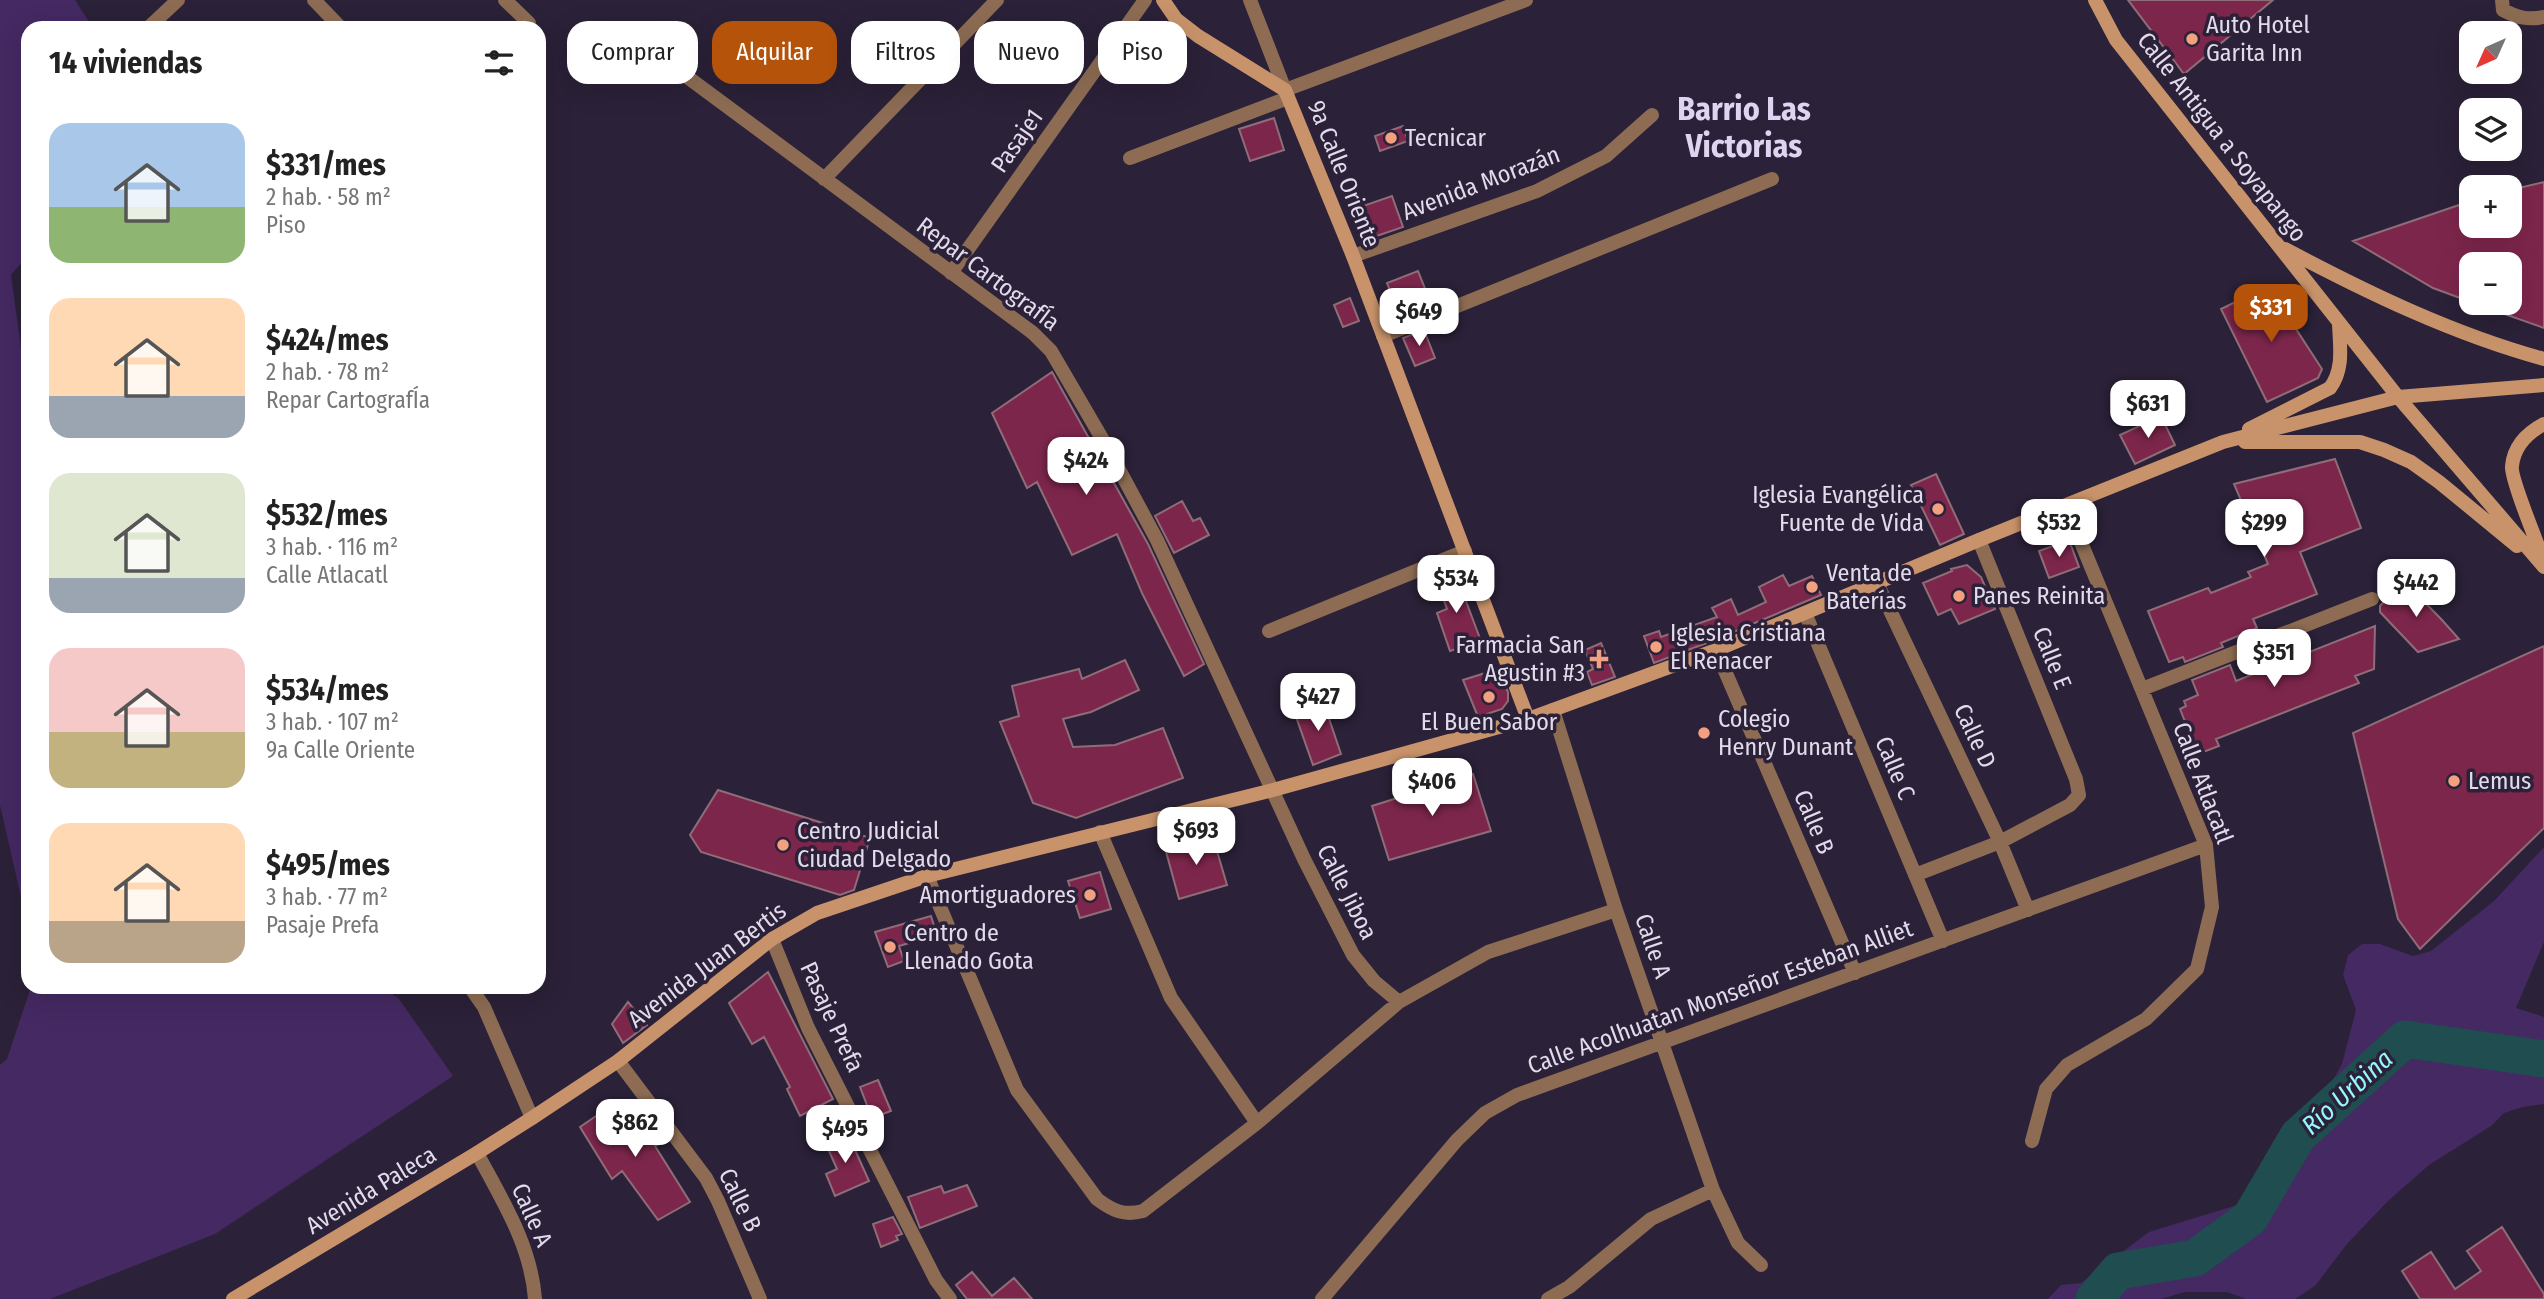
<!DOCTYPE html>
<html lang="es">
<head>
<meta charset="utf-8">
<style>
	:root { --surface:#fff; --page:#f6f6f6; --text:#222; --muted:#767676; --accent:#b45309 }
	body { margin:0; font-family:"Fira Sans Condensed",sans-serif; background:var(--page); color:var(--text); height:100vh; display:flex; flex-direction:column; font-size:26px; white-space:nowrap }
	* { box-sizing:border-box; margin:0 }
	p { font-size:23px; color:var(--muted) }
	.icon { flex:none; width:38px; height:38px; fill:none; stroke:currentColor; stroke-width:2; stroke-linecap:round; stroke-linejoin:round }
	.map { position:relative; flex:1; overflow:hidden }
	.side { position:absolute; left:21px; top:21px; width:525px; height:973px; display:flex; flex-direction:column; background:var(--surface); border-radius:21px; box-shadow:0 7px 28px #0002 }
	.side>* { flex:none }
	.hud { position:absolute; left:567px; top:21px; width:665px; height:63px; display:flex; gap:14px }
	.needle { width:46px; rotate:225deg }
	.controls { position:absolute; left:2459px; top:21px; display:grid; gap:14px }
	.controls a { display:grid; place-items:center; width:63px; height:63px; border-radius:14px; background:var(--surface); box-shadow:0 7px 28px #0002; font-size:35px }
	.price { position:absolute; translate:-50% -60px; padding:0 16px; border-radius:14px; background:#fff; color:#222; font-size:23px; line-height:46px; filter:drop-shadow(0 2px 4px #0008) }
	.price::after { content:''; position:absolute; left:50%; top:42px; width:21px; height:16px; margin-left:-10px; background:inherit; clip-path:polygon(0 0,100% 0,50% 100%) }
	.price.on { background:var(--accent); color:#fff }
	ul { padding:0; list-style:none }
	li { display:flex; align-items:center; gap:21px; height:175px; padding:0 28px }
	li span { display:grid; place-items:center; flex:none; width:196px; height:140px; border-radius:21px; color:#555 }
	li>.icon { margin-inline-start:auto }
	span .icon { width:84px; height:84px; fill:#fffc; stroke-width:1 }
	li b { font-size:30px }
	h2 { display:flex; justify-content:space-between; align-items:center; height:84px; padding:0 28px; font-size:30px }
	.tag { padding:0 24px; border-radius:21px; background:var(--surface); box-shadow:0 7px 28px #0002; font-size:24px; line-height:63px }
	.tag.on { background:var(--accent); color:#fff }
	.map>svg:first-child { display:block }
	.green { fill:#442962 }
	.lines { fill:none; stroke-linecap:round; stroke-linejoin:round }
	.river { stroke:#204e50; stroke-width:37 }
	.building { fill:#7d264c; stroke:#8e6d78; stroke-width:2 }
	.street { stroke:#8d6c53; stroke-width:14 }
	.secondary { stroke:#c8936a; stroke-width:14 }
	.poi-dot { fill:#f2a080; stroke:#2b2138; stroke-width:2.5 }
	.labels { text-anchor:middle; stroke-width:7; stroke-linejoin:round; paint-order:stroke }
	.poi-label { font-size:24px; fill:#e1dbeb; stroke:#2b2138; text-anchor:start }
	.street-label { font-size:24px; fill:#e1dbeb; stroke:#2b2138 }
	.water-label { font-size:26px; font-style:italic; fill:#95f8fc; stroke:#2b2138 }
	.district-label { font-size:32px; font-weight:bold; fill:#dfd3f2; stroke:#2b2138 }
</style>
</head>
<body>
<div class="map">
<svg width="2544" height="1299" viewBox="0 0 2544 1299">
	<rect width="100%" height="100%" fill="#2b2138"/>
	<path class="green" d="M 0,0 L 75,0 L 93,28 L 28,28 L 28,255 L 11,275 L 28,399 L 28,928 L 0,805 Z
		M 2544,847 L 2544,942 L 2516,1008 L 2544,1017 L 2544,1104 L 2523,1107 L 2504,1113 L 2491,1126 L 2429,1165 L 2387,1202 L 2347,1244 L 2315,1286 L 2295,1299 L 2246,1299 L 2227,1292 L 2185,1292 L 2161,1299 L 2048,1299 L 2061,1285 L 2081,1283 L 2149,1232 L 2250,1201 L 2308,1107 L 2333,1080 L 2342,1064 L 2356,1010 L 2343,975 L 2348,955 L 2362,944 L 2380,944 L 2413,956 L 2431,951 L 2494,901 Z
		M 31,987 L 383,987 L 399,999 L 453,1076 L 215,1234 L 50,1299 L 0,1299 L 0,1065 L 7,1059 Z"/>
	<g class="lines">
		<path class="river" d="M 2094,1299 L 2118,1271 L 2195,1258 L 2250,1218 L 2298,1136 L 2405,1039 L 2544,1059"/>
	</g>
	<path class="building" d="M 2128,0 L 2273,0 L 2184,74 Z
		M 1274,118 L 1284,150 L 1250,161 L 1239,129 Z
		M 1403,126 L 1408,141 L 1380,151 L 1375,136 Z
		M 2544,182 L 2544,328 L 2479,305 L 2479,303 L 2510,303 L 2510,264 L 2471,264 L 2471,302 L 2433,288 L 2353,241 L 2471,201 L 2471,226 L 2510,226 L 2510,190 Z
		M 1392,196 L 1403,227 L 1371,238 L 1360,207 Z
		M 1418,271 L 1432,306 L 1401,318 L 1387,283 Z
		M 2268,286 L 2322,369 L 2318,378 L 2267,402 L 2221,309 Z
		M 1350,298 L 1359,321 L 1343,327 L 1334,305 Z
		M 1424,330 L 1435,358 L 1415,366 L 1403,338 Z
		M 1052,372 L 1148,544 L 1204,664 L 1184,676 L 1142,593 L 1117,534 L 1072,555 L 1037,482 L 1027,488 L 992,413 Z
		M 2161,416 L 2175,445 L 2135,464 L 2120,435 Z
		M 2335,459 L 2361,528 L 2300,552 L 2317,594 L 2253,619 L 2257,628 L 2221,643 L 2223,647 L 2185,662 L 2183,657 L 2169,662 L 2148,611 L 2208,588 L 2211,593 L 2251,577 L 2248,572 L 2268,564 L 2234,484 Z
		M 1936,474 L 1964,534 L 1940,545 L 1911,485 Z
		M 1182,501 L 1193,521 L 1200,518 L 1209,535 L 1174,553 L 1155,516 Z
		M 2069,540 L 2079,567 L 2049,578 L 2039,551 Z
		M 1967,565 L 1981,577 L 1995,609 L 1959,624 L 1951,609 L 1938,615 L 1923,583 L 1952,571 L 1951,569 Z
		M 1455,572 L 1481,641 L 1450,651 L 1437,613 L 1447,609 L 1436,579 Z
		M 1783,575 L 1789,586 L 1812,576 L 1821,595 L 1712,641 L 1654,663 L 1644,636 L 1659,631 L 1661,637 L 1717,617 L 1712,608 L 1731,599 L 1738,615 L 1766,602 L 1759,587 Z
		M 2403,580 L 2442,620 L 2459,639 L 2418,652 L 2380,612 L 2380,606 Z
		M 2375,626 L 2374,669 L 2355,676 L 2359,683 L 2216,739 L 2219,746 L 2198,754 L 2180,709 L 2186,706 L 2184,701 L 2198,695 L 2192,680 L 2230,665 L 2236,681 Z
		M 1601,643 L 1615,677 L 1592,685 L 1587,672 L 1593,669 L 1585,650 Z
		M 2544,646 L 2544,828 L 2420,949 L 2398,919 L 2353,733 Z
		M 1125,660 L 1139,690 L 1091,712 L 1063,719 L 1073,747 L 1115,745 L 1163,728 L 1183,778 L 1076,818 L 1033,803 L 1000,722 L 1019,716 L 1012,686 L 1079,669 L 1082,679 Z
		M 1498,669 L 1508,692 L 1508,701 L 1502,709 L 1478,717 L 1463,680 Z
		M 1323,701 L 1341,754 L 1313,765 L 1294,711 Z
		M 1473,774 L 1491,831 L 1389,860 L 1372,806 Z
		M 718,790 L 870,838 L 854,890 L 840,895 L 701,852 L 690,835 Z
		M 1212,834 L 1227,885 L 1179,899 L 1165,848 Z
		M 1100,872 L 1111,909 L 1080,918 L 1068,881 Z
		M 931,916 L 937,935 L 899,946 L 904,961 L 888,967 L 875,932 Z
		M 768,972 L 833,1099 L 800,1116 L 787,1089 L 790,1087 L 764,1037 L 752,1044 L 729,1003 Z
		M 628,1002 L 647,1025 L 623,1043 L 612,1024 Z
		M 878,1080 L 891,1111 L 872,1118 L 860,1087 Z
		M 615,1103 L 629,1121 L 638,1117 L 659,1144 L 655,1146 L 690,1202 L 658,1220 L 622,1171 L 612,1179 L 580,1127 Z
		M 847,1132 L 869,1181 L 835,1196 L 826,1174 L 837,1169 L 825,1142 Z
		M 967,1185 L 977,1206 L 920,1228 L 908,1197 L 941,1186 L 944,1193 Z
		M 893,1217 L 902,1234 L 896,1236 L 898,1240 L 881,1247 L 873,1224 Z
		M 2502,1227 L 2544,1294 L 2544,1299 L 2420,1299 L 2402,1271 L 2431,1252 L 2455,1289 L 2481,1271 L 2467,1251 Z
		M 972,1272 L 992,1296 L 1014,1278 L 1032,1299 L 967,1299 L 956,1285 Z"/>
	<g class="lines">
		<path class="street" d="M 314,0 L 341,28
			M 505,0 L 529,23
			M 1250,0 L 1285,90 L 1526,0
			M 2502,0 L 2503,10 C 2518,18 2528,20 2544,17
			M 148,28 L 178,0
			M 636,39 L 1033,333 L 1051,351 L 1107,447 L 1157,540 L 1304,859 L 1353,955 L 1374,981 L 1399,1002
			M 1130,158 L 1288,98
			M 824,179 L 997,0
			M 1353,256 L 1537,191 L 1606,156 L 1652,115
			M 951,273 L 1145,0
			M 1383,336 L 1772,179
			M 1877,583 L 2000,842 L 2028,910
			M 1805,613 L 1943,941
			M 1269,631 L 1465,551
			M 1716,650 L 1855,973
			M 2142,689 L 2372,599
			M 1553,710 L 1616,910 L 1713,1190 L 1738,1243 L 1761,1265
			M 1100,832 L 1171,998 L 1257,1123
			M 1915,875 L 2000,842 L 2070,805 L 2079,795 L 2076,779 L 1979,540
			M 927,876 L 1017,1090 L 1097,1199 C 1113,1211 1124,1216 1143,1211 L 1257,1123 L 1399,1002 L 1488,952 L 1616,910
			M 772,939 L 808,1028 L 936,1280 L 950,1299
			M 470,987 L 484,1007 L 532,1118
			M 618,1061 L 706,1178 L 718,1201 L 760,1299
			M 2032,1141 L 2046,1089 L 2067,1065 L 2146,1019 L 2197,969 L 2212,907 L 2206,845 L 2066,506
			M 477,1153 C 502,1200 531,1245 535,1299
			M 1322,1299 L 1457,1140 L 1485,1113 L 1517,1095 L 2206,845
			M 1548,1299 L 1569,1287 L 1651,1219 L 1713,1190"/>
		<path class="secondary" d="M 1163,0 L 1176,19 L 1198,36 L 1285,90 L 1353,256 L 1528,719
			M 2095,0 L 2116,40 L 2398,397 L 2544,567
			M 2285,249 C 2368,293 2453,334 2544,359
			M 2544,424 C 2527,433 2514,446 2512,466 C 2510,477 2538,545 2544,561
			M 2249,429 L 2330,388 C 2344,369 2340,347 2339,324
			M 2245,442 L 2360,442 L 2384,450 L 2411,462 L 2439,482 L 2517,546
			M 233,1299 L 477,1153 L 532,1118 L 618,1061 L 772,939 L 817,913 L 927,876 L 1273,790 L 1528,719 L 1716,650 L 1979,540 L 2223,442 L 2398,397 L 2544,385"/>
	</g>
	<g class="poi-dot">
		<circle cx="2192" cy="39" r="7"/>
		<circle cx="1391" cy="138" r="7"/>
		<circle cx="1938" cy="509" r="7"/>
		<circle cx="1812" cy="587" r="7"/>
		<circle cx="1959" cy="596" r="7"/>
		<circle cx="1656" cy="647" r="7"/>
		<path d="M1595.5 648.5h7v7h7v7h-7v7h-7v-7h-7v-7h7z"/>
		<circle cx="1489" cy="697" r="7"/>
		<circle cx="1704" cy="733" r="7"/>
		<circle cx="2454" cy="781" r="7"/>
		<circle cx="783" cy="845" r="7"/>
		<circle cx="1090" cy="895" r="7"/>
		<circle cx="890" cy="947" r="7"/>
	</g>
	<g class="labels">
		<g class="poi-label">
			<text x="2206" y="33">Auto Hotel<tspan x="2206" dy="28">Garita Inn</tspan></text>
			<text x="1405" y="146">Tecnicar</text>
			<text x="1924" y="503" text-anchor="end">Iglesia Evangélica<tspan x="1924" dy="28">Fuente de Vida</tspan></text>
			<text x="1826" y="581">Venta de<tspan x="1826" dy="28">Baterías</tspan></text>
			<text x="1973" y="604">Panes Reinita</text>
			<text x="1670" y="641">Iglesia Cristiana<tspan x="1670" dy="28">El Renacer</tspan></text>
			<text x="1585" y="653" text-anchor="end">Farmacia San<tspan x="1585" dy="28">Agustin #3</tspan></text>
			<text x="1718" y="727">Colegio<tspan x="1718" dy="28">Henry Dunant</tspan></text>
			<text x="1489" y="730" text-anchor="middle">El Buen Sabor</text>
			<text x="2468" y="789">Lemus</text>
			<text x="797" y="839">Centro Judicial<tspan x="797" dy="28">Ciudad Delgado</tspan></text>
			<text x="1076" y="903" text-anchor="end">Amortiguadores</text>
			<text x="904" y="941">Centro de<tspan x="904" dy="28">Llenado Gota</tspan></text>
		</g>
		<g class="street-label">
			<text transform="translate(2222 137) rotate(52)" y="8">Calle Antigua a Soyapango</text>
			<text transform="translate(1017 141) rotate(-55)" y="8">Pasaje1</text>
			<text transform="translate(1344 174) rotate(68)" y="8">9a Calle Oriente</text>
			<text transform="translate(1481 183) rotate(-21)" y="8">Avenida Morazán</text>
			<text transform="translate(988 274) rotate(37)" y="8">Repar CartografÍa</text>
			<text transform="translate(2052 658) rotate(68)" y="8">Calle E</text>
			<text transform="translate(1975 736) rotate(65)" y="8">Calle D</text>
			<text transform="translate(1895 768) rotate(67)" y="8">Calle C</text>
			<text transform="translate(2203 783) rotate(69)" y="8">Calle Atlacatl</text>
			<text transform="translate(1814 822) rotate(67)" y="8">Calle B</text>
			<text transform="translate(1347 892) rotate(63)" y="8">Calle Jiboa</text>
			<text transform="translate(1653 946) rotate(71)" y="8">Calle A</text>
			<text transform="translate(707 965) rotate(-37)" y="8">Avenida Juan Bertis</text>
			<text transform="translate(1720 997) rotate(-20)" y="8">Calle Acolhuatan Monseñor Esteban Alliet</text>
			<text transform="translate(832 1017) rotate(65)" y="8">Pasaje Prefa</text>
			<text transform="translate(371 1190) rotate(-31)" y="8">Avenida Paleca</text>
			<text transform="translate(740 1200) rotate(64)" y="8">Calle B</text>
			<text transform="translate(532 1215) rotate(66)" y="8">Calle A</text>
		</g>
		<g class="water-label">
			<text transform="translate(2347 1092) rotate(-42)" y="9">Río Urbina</text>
		</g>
		<g class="district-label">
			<text x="1744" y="120">Barrio Las<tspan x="1744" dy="37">Victorias</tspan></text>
		</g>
	</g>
</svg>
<div class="controls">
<a><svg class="needle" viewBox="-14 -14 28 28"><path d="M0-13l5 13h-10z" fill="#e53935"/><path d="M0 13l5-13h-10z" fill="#767676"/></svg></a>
<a><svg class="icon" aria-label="layers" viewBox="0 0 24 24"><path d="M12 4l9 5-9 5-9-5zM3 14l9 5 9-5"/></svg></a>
<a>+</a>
<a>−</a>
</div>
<b class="price on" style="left:2271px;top:344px">$331</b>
<b class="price" style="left:1419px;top:348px">$649</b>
<b class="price" style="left:2148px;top:440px">$631</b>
<b class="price" style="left:1086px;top:497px">$424</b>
<b class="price" style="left:2059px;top:559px">$532</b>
<b class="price" style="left:2264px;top:559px">$299</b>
<b class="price" style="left:1456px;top:615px">$534</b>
<b class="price" style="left:2416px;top:619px">$442</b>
<b class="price" style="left:2274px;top:689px">$351</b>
<b class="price" style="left:1318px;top:733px">$427</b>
<b class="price" style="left:1432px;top:818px">$406</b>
<b class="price" style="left:1196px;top:867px">$693</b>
<b class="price" style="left:635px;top:1159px">$862</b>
<b class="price" style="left:845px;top:1165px">$495</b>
<div class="hud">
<a class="tag">Comprar</a>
<a class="tag on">Alquilar</a>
<a class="tag">Filtros</a>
<a class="tag">Nuevo</a>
<a class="tag">Piso</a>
</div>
<section class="side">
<h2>14 viviendas<svg class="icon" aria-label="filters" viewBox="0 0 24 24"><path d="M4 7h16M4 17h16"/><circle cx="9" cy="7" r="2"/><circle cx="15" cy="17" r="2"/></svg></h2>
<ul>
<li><span style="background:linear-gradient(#a9c7e8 60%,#8fb573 0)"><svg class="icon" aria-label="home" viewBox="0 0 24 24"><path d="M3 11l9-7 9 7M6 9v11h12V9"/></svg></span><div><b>$331/mes</b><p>2 hab. · 58 m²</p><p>Piso</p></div></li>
<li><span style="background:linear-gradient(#ffd9b3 70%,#9aa5b1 0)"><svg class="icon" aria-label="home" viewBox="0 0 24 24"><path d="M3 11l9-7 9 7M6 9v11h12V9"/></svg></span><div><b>$424/mes</b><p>2 hab. · 78 m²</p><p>Repar CartografÍa</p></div></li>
<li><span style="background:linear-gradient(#dfe7d0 75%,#9aa5b1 0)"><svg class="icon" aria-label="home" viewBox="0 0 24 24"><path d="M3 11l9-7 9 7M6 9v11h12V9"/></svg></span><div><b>$532/mes</b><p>3 hab. · 116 m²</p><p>Calle Atlacatl</p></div></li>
<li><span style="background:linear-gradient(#f6c9c9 60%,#c2b280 0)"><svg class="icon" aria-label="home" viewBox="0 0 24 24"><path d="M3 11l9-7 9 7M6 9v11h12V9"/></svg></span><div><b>$534/mes</b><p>3 hab. · 107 m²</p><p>9a Calle Oriente</p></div></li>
<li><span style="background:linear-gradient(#ffd9b3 70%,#b9a48a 0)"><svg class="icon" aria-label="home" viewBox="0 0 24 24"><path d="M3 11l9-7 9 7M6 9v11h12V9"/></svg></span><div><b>$495/mes</b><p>3 hab. · 77 m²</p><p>Pasaje Prefa</p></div></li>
</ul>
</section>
</div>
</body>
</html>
